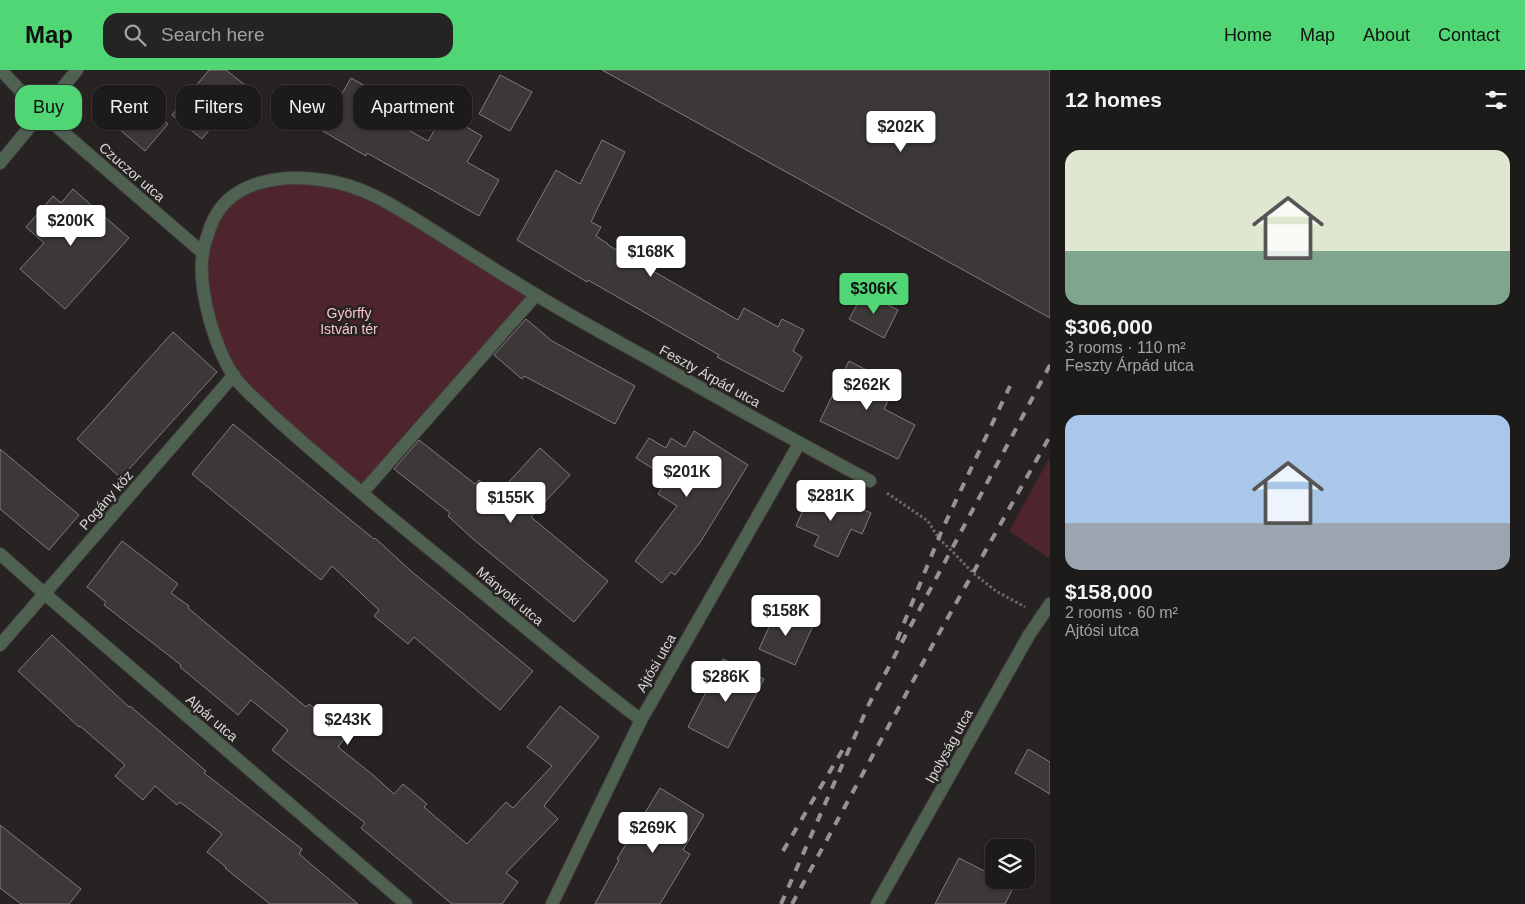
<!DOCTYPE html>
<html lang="en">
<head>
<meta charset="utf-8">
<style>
	:root { --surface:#1d1a1a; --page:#252323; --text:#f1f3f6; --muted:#a0a1a2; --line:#3b3839; --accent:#50d674 }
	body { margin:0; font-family:Arial,sans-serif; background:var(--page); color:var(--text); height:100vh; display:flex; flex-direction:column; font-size:19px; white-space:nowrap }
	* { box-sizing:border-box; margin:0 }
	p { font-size:16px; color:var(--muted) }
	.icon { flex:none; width:28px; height:28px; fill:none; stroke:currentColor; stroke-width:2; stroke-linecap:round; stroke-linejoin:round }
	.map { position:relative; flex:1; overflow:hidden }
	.panel { display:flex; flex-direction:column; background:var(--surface); width:475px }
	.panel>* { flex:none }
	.hud { position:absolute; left:15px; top:15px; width:475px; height:45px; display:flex; gap:10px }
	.tools { position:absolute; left:985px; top:769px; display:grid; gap:10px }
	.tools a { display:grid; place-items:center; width:50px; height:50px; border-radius:10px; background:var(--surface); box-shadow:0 1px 4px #0004,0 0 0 1px var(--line); font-size:25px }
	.price { position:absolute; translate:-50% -42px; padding:0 11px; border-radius:5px; background:#fff; color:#222; font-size:16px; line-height:32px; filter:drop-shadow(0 1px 2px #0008) }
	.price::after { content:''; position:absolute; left:50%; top:30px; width:15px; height:11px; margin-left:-8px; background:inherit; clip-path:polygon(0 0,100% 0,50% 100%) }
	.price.current { background:var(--accent); color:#111 }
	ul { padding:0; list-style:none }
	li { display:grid; align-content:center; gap:10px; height:265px; padding:0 15px }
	li span { display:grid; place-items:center; height:155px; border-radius:15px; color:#555 }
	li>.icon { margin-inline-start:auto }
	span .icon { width:90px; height:90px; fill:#fffc; stroke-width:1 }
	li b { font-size:21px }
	h2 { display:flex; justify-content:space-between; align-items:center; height:60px; padding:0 15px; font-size:21px }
	.pill { padding:0 18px; border-radius:15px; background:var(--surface); box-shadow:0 1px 4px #0004,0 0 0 1px var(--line); font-size:18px; line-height:45px }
	.pill.current { background:var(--accent); color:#111 }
	header { display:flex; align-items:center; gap:30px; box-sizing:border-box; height:70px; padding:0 25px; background:var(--accent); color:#111 }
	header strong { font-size:24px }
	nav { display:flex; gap:28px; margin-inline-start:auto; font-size:18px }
	.search { width:350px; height:45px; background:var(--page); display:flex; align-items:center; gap:12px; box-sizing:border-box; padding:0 18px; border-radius:15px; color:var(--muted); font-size:19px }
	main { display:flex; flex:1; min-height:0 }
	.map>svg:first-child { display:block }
	.green { fill:#4e242d }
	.building { fill:#3d3838; stroke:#817b7c }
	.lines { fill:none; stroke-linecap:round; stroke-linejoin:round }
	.minor-casing { stroke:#444040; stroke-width:14 }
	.path { stroke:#6c6868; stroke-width:3; stroke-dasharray:2.5 2.5; stroke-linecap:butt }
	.minor { stroke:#4f6252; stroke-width:12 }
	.rail { stroke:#969393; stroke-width:4; stroke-dasharray:9 9; stroke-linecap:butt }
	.labels { text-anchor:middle; stroke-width:5; stroke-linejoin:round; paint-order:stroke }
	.street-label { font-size:14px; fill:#dad7d7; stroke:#272323 }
	.park-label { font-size:14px; fill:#f9c2cc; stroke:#272323 }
</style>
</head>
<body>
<header>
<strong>Map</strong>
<div class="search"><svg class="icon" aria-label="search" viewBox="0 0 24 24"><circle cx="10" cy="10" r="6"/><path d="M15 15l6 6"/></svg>Search here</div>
<nav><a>Home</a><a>Map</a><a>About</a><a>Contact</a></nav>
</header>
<main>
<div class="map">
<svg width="1050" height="834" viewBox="0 0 1050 834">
	<rect width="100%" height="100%" fill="#272323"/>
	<path class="green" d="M 280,109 L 368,122 L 536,225 L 362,423 L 283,355 L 224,288 L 202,198 L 225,133 Z
		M 1050,387 L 1050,489 L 1009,461 Z"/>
	<path class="building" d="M 209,0 L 226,0 L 245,15 L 202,69 L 172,45 Z
		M 602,0 L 1050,0 L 1050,248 Z
		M 500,5 L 532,22 L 510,61 L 479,44 Z
		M 351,8 L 396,33 L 387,48 L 428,71 L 444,44 L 482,66 L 467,92 L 499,110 L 479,146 L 367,83 L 366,86 L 321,60 Z
		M 135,26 L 168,54 L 145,81 L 112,53 Z
		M 602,70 L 625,82 L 591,152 L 601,157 L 596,166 L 608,174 L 608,175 L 738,250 L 744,238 L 778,257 L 782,249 L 804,260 L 793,281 L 802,287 L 783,322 L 717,287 L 719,285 L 588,210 L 587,212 L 517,170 L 556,100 L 580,114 Z
		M 73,119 L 129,168 L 65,239 L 20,199 L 44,173 L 26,157 L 53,126 L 61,133 Z
		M 864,222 L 898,240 L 884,268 L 849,249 Z
		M 526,249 L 552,271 L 635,316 L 615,354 L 524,306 L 522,309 L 494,285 Z
		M 173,262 L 217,302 L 121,408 L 77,369 Z
		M 849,291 L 896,315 L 884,339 L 915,355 L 898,389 L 820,351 Z
		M 233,354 L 374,469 L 375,468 L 411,501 L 533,601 L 500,640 L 414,567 L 408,574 L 374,546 L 379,540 L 332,496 L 321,510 L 192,404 Z
		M 694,361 L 748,395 L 701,471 L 675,505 L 671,502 L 662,513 L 635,491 L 677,436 L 658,424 L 668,408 L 636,388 L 649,368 L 666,378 L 671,368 L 685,377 Z
		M 419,370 L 475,414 L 479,410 L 496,426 L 540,378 L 570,405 L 531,447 L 608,511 L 574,552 L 473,469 L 448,446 L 450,443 L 394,399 Z
		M 0,379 L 79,445 L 49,480 L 0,439 Z
		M 812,420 L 849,437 L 851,434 L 871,443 L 862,464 L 851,459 L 838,487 L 814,476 L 819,466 L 796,456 Z
		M 122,471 L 178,514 L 171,523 L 189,536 L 188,538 L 306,637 L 309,634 L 348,664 L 338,677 L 373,705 L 394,724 L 403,714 L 427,734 L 424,737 L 467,774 L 506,732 L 513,738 L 552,696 L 527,677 L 560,636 L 599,667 L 544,736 L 558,749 L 506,803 L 518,812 L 502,834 L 452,834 L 361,758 L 365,753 L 272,680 L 288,660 L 251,630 L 238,645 L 180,597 L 181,595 L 104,535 L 106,532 L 87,517 Z
		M 777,540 L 813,556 L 795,595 L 759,579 Z
		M 52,565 L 129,637 L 130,636 L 206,701 L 204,703 L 302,779 L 299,784 L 358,834 L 270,834 L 225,798 L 226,797 L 207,782 L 222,764 L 180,732 L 177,735 L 155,716 L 143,730 L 115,706 L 125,695 L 80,656 L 79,657 L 18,601 Z
		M 723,589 L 764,609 L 728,678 L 688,657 Z
		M 1028,679 L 1050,692 L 1050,724 L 1015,703 Z
		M 660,718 L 704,745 L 683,780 L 690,784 L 660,834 L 595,834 L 619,790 L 617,789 Z
		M 0,755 L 81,819 L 69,834 L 21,834 L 0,818 Z
		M 959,788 L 994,806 L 994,810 L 1002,810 L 1014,816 L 1005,834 L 935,834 Z"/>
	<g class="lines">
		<g class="minor-casing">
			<path id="minor" d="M 1,0 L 41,43 L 203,183
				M 0,93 L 77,0
				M 362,423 L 536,225
				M 0,484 L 45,524 L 406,834
				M 0,575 L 234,305
				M 641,650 C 583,606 527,559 471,513 C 430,479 388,446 348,411 C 322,389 296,367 271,344 C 259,332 245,321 235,308 C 215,279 197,218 203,183 C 204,174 208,164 211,155 C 229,110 281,104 323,110 C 365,115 400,140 434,161 C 467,182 500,203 533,223 C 572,247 613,269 653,291 C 725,332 797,372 870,411
				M 552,834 L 641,650 L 799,374
				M 877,834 L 1029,565 L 1050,534"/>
		</g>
		<path class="path" d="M 887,423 L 928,451 L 939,469 L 951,480 L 973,503 L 996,521 L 1025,537"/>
		<use href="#minor" class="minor"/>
		<path class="rail" d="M 897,570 L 942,460 L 1010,316
			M 783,781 L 843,679
			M 781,834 L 869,634 L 1050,295
			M 792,834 L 937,567 L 1050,366"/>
	</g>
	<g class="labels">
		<g class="street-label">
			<text transform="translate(132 102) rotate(41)" y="5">Czuczor utca</text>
			<text transform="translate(710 306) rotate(29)" y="5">Feszty Árpád utca</text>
			<text transform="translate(106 430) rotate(-49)" y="5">Pogány köz</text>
			<text transform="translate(510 526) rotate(40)" y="5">Mányoki utca</text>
			<text transform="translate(656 593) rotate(-60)" y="5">Ajtósi utca</text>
			<text transform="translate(212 648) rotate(41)" y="5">Alpár utca</text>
			<text transform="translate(949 676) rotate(-61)" y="5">Ipolyság utca</text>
		</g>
		<g class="park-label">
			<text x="349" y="248">Györffy<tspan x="349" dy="16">István tér</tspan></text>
		</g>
	</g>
</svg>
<div class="tools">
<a><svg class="icon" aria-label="layers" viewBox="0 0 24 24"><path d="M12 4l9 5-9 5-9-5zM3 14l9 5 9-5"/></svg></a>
</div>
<b class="price" style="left:901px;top:83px">$202K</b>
<b class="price" style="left:71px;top:177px">$200K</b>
<b class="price" style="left:651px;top:208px">$168K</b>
<b class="price current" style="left:874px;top:245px">$306K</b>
<b class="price" style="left:867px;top:341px">$262K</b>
<b class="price" style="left:687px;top:428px">$201K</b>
<b class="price" style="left:831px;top:452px">$281K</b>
<b class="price" style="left:511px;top:454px">$155K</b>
<b class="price" style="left:786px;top:567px">$158K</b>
<b class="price" style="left:726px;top:633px">$286K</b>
<b class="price" style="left:348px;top:676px">$243K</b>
<b class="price" style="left:653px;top:784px">$269K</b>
<div class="hud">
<a class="pill current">Buy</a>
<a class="pill">Rent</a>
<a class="pill">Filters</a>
<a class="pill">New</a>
<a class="pill">Apartment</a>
</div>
</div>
<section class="panel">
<h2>12 homes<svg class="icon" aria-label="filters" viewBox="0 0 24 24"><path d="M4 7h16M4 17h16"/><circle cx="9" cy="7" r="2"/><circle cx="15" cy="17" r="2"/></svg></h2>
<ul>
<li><span style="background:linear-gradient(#dfe7d0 65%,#7fa58c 0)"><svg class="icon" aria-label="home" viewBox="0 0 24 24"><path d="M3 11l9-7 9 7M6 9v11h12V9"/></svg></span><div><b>$306,000</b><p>3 rooms · 110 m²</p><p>Feszty Árpád utca</p></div></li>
<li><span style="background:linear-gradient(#a9c7e8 70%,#9aa5b1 0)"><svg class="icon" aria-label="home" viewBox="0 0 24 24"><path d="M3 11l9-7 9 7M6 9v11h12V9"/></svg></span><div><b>$158,000</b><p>2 rooms · 60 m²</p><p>Ajtósi utca</p></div></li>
</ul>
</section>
</main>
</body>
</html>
